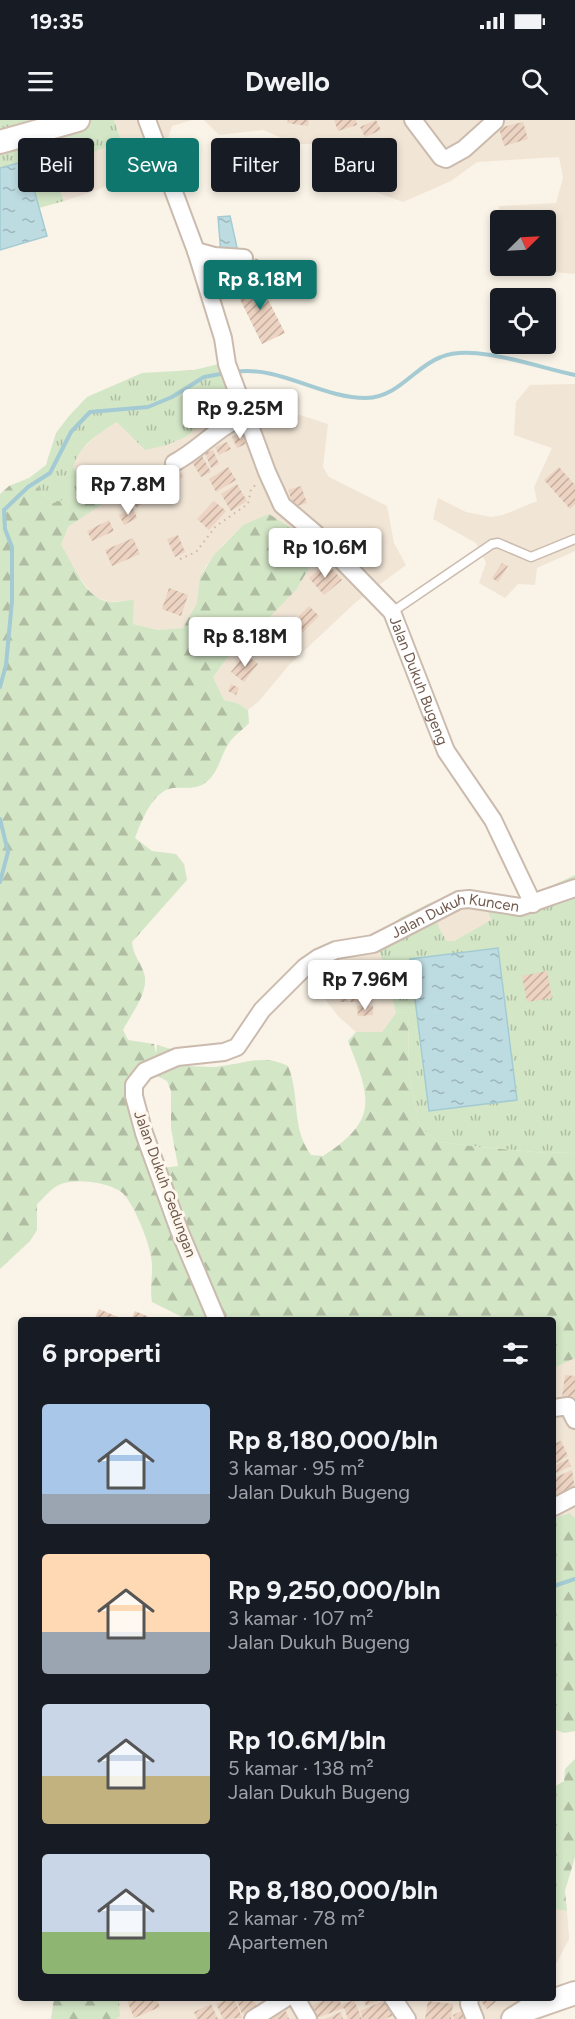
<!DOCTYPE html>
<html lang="id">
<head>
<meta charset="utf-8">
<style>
	:root { --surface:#171b24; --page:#20242c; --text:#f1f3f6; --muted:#9ea1a6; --accent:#0f766e }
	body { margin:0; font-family:Figtree,sans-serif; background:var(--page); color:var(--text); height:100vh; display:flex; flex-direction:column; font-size:22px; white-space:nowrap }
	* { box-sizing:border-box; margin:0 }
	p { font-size:20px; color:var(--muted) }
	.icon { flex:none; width:33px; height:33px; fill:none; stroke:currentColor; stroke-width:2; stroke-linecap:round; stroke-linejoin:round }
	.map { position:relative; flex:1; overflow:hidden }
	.side { position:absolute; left:18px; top:1197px; width:538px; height:684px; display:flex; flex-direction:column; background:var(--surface); border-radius:6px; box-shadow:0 3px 9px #0003 }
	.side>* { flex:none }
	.top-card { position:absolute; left:18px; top:18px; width:540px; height:54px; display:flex; gap:12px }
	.needle { width:39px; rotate:66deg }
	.buttons { position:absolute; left:490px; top:90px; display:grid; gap:12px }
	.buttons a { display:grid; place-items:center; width:66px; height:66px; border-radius:6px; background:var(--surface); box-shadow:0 3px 9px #0003; font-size:30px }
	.price { position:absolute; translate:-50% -51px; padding:0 14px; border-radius:6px; background:#fff; color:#222; font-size:20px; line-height:39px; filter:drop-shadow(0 2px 3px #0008) }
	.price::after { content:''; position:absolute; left:50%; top:36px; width:18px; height:14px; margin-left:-9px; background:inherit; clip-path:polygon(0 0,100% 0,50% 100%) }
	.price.current { background:var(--accent); color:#fff }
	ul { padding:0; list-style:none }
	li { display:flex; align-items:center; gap:18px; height:150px; padding:0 24px }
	li span { display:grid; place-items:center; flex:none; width:168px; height:120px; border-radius:6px; color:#555 }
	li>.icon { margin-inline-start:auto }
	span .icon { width:72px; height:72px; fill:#fffc; stroke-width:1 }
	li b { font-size:26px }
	h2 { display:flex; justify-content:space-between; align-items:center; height:72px; padding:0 24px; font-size:26px }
	.pill { padding:0 21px; border-radius:6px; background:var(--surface); box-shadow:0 3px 9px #0003; font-size:21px; line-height:54px }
	.pill.current { background:var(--accent); color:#fff }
	.status { display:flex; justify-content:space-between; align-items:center; height:42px; padding:0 30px; background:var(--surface); direction:ltr }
	.status svg { height:16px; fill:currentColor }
	header { display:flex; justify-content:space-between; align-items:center; height:78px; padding:0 24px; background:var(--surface); font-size:27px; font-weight:700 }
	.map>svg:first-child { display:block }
	.residential { fill:#f1e5d6 }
	.grass { fill:url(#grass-tufts) }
	.forest { fill:url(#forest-firs); fill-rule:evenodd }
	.water { fill:url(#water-ripples); stroke:#a4cbd3; stroke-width:1.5 }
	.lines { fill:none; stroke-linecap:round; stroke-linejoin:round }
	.stream { stroke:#a4cbd3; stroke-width:4 }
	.building { fill:url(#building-hatch) }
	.lane-casing { stroke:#cbbbae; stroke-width:11 }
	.street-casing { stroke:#cbbbae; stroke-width:20 }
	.secondary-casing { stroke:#cfbdaf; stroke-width:26 }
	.path { stroke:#d2b6a4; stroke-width:2; stroke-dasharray:1.5 4.5; stroke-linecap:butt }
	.lane { stroke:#fff; stroke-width:8 }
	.street { stroke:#fff; stroke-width:16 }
	.secondary { stroke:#fff; stroke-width:22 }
	.labels { text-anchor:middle; stroke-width:6; stroke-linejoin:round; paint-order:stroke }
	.street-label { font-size:15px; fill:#715a4e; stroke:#fdf7ed }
</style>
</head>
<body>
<div class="status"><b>19:35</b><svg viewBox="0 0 49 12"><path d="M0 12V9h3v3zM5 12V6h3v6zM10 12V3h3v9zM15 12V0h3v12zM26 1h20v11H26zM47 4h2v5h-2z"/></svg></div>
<header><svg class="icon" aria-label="menu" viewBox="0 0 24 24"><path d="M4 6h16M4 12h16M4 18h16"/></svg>Dwello<svg class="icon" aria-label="search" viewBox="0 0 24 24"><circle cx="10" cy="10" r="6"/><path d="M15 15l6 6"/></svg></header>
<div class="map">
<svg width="575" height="1899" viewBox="0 0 575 1899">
	<defs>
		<pattern id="grass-tufts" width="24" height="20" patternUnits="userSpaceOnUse" patternTransform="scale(1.5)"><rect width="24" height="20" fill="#d3e6c6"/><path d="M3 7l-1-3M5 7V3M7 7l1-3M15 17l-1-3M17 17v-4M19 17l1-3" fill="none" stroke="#b0bda3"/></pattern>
		<pattern id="forest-firs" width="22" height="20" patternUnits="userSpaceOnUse" patternTransform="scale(1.5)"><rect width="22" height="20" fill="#d3e6c6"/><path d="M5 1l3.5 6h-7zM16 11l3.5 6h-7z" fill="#b0bda3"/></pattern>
		<pattern id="water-ripples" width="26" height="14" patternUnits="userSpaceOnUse" patternTransform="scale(1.5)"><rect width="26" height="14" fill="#bddce2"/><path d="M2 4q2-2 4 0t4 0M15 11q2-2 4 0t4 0" fill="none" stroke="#9eb5b9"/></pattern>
		<pattern id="building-hatch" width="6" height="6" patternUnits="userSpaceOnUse" patternTransform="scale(1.5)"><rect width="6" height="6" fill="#edd3c1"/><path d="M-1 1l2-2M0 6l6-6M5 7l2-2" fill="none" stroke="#c4ae9f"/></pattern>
	</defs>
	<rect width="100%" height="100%" fill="#faf3e7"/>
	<path class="residential" d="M 114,0 L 192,0 L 172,6 L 165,28 L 148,45 L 114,52 L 107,65 L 100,69 L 64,81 L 52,49 L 121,21 Z
		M 204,0 L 575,0 L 575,154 L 555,152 L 544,146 L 546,146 L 546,100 L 501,100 L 501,121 L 499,120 L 499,86 L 556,83 L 563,58 L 559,37 L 477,42 L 451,61 L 403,82 L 345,61 L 341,24 L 296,24 L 263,10 L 219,15 Z
		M 575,264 L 575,431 L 537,448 L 535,465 L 518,464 L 505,478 L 479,463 L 486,443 L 476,423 L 433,399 L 438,378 L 466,392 L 491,397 L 503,395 L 537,381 L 534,367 L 552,328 L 514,315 L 516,282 L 530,265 Z
		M 251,286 L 281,289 L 328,304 L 323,347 L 329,357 L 387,386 L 394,423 L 406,445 L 356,482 L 290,544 L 259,581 L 248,590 L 237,583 L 224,580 L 213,557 L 248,510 L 265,502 L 296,470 L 318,433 L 243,405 L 222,426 L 206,446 L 200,457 L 198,483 L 183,508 L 158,510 L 133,504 L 134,480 L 110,482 L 95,477 L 79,457 L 61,425 L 68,407 L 104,382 L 88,357 L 73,348 L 76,335 L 98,314 L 117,302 L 187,316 L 209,296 Z
		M 462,772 L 482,773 L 492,800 L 454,821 L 447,821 L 440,810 L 430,783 Z
		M 376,817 L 396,893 L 382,912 L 356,912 L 338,896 L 307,856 L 316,836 Z
		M 575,1238 L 575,1398 L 570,1393 L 554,1398 L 554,1248 Z
		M 554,1789 L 567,1791 L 569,1819 L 554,1848 Z
		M 119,1878 L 525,1878 L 521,1899 L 116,1899 L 120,1896 Z"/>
	<path class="grass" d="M 0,0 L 114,0 L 121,21 L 52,49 L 64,81 L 39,88 L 26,41 L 0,48 Z
		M 235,240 L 251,286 L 209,296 L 187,316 L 167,325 L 145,330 L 117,302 C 98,314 78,326 73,348 L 88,357 L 94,371 C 80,373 67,381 53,383 L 29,358 L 46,345 L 56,313 L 69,296 L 87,277 L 142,253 L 194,250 Z
		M 575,755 L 575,1032 L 546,1033 L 479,1027 L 439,1022 L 427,1013 L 419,1004 L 409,955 L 408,892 L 396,893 L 376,817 L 400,798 L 430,783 L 440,810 L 447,821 L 454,821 L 491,800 L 482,773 L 521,780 Z"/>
	<path class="forest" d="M 29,358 L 53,383 L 94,371 L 105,382 L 68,407 L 61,425 C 74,444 84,479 110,482 C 117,483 127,480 134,480 L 133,504 L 158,510 L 183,508 L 197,483 L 200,457 L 214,435 L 243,405 L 269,394 L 302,415 L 318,433 L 296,470 L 265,502 L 248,510 L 213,557 L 224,580 L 237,583 L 248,590 L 249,603 C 243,610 234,615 229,623 C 220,636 219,653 205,663 C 195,670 184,667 173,668 C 153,670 141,702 135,718 L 152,731 L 176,734 L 184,744 L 187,760 L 132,822 C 133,835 140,841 144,853 C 150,871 131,894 123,910 L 128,920 L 154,924 L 156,934 L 157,925 L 171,929 L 188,946 C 199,946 211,948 222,946 C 247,943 264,934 288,946 C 301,978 290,1005 311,1035 L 323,1036 C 380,1000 370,977 348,921 L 356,912 L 382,912 L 396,893 L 408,892 L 409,955 L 419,1004 L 427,1013 L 439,1022 L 479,1027 L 546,1033 L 575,1032 L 575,1238 L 554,1248 L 554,1200 L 188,1200 L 152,1182 C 149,1165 155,1149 150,1132 C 147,1117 132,1079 120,1071 C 106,1062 77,1058 61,1064 C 52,1067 44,1078 37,1084 L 37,1110 L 30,1121 L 0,1149 L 0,374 L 9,366 ZM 141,948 L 167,961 L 171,971 L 171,1008 L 178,1046 L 148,1050 L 133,1003 Z
		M 570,1393 L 575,1398 L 575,1611 L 564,1613 L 554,1609 L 554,1398 Z
		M 575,1639 L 575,1737 L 565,1771 L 567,1791 L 554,1789 L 554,1667 L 564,1661 L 565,1649 Z
		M 54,1878 L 119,1878 L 120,1896 L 116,1899 L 51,1899 Z"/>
	<path class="water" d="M 26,41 L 47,116 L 0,130 L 0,48 Z
		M 230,96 L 238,132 L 221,134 L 218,97 Z
		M 498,828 L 517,980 L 429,991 L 410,839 Z"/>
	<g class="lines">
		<path class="stream" d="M 234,252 C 280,245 320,278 366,278 C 399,277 414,247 441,237 C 475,223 539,248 575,255
			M 4,390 L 28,367 L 50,353 L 71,312 L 90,292 L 148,287 L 172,277 L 204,257 L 226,253
			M 0,567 L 6,545 L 12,481 L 12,427 L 5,409 L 4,390
			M 0,699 L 8,732 L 0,762
			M 554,1466 L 575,1459"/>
	</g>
	<path class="building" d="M 288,0 L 309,0 L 308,6 L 287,3 Z
		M 334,0 L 356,0 L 357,5 L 338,11 Z
		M 376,0 L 381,10 L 365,17 L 360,7 Z
		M 523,2 L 528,19 L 504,26 L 499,8 Z
		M 362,32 L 391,42 L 383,63 L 355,51 Z
		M 255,138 L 268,143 L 264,154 L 251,148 Z
		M 257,158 L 285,213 L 262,224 L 235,169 Z
		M 243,312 L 248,323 L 237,328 L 232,317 Z
		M 227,322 L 231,329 L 219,335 L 215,327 Z
		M 213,330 L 219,344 L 211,348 L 205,333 Z
		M 202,336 L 211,352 L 201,357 L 192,342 Z
		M 174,344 L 183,356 L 176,362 L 167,349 Z
		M 228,347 L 236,360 L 216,372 L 209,359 Z
		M 559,347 L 575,365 L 575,384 L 570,389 L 544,360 Z
		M 154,348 L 173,371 L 163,380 L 145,356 Z
		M 237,364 L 247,381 L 231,391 L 221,374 Z
		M 301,366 L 307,383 L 294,387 L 288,370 Z
		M 134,367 L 145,382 L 137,388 L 126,373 Z
		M 214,381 L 226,391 L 209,410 L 197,399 Z
		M 133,388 L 137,398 L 124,405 L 119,395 Z
		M 109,400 L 114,411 L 92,421 L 87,411 Z
		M 353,411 L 366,426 L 356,435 L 343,420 Z
		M 178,415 L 185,432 L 175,437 L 167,419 Z
		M 133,418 L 140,434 L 112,446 L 105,430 Z
		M 327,443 L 342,460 L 324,475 L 309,458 Z
		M 502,443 L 508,446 L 498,462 L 492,458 Z
		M 169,468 L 188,475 L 181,496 L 162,489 Z
		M 309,486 L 319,496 L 302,513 L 292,503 Z
		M 261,510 L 275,521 L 264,534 L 251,524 Z
		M 245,533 L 258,544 L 244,562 L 231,552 Z
		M 231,564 L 239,568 L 236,575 L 228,571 Z
		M 321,847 L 338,848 L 337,858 L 320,857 Z
		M 547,851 L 552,878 L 527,882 L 522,856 Z
		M 350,852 L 372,852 L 372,882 L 350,882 Z
		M 341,853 L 349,853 L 348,882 L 340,882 Z
		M 357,886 L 373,886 L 373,895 L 358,896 Z
		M 99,1189 L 125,1200 L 94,1200 Z
		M 135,1191 L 149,1197 L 147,1200 L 131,1200 Z
		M 565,1255 L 575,1256 L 575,1278 L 562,1277 Z
		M 561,1321 L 568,1336 L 554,1344 L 554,1324 Z
		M 568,1339 L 571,1346 L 554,1354 L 554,1346 Z
		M 572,1350 L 575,1369 L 556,1378 L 554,1358 Z
		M 126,1878 L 156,1878 L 160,1887 L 134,1898 Z
		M 230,1878 L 234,1878 L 242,1898 L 223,1899 L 216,1884 Z
		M 236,1878 L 253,1878 L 257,1888 L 242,1894 Z
		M 330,1878 L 339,1878 L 341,1885 L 354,1880 L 362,1899 L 348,1899 L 344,1888 L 314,1899 L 309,1887 Z
		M 363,1878 L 384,1878 L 366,1886 Z
		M 390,1878 L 397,1894 L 385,1899 L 363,1899 L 360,1891 Z
		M 482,1878 L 501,1878 L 487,1889 L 480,1880 Z
		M 428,1881 L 453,1884 L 451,1899 L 425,1899 Z
		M 211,1884 L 218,1899 L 197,1899 L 194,1892 Z
		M 467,1888 L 472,1899 L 454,1899 L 453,1895 Z
		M 286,1891 L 289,1899 L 267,1899 Z
		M 341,1892 L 343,1899 L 325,1899 Z"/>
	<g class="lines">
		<g class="lane-casing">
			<path id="lane" d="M 392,492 L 492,424 L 498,423 L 531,437 L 575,419"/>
		</g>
		<g class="street-casing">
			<g id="street">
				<path id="s1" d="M 147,0 L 196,131 L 223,218 L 227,244 L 267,352 L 282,385 L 315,413 L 392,492 L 446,631 L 493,700 L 533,784"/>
				<path d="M 413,0 L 441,37 L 446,39 L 464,29 L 495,1"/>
				<path d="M 196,131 L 214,136 L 244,138"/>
				<path d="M 174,343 C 201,329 218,305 247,296"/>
				<path id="s2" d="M 217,1200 L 179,1110 L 144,1013 L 134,976 L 134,965 L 145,951 L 177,937 L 224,932 L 237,927 L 262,890 L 305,847 L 318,838 L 336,830 L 373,824 L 459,780 L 469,779 L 520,787 L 575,768"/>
				<path d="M 554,1288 L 568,1286 L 575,1300"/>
				<path d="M 554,1387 L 575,1376"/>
				<path d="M 296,1878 L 308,1899"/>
				<path d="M 393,1878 L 407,1899"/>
				<path d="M 470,1878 L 469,1884 L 475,1899"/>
				<path d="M 253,1899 L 286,1878"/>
			</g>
		</g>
		<g class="secondary-casing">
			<path id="secondary" d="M 0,22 L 78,0
				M 513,1899 L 529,1889 L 575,1873"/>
		</g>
		<path class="path" d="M 180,439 L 196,432 L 216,406 L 248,384 L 251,370 L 257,363"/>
		<use href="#lane" class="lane"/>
		<use href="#street" class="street"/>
		<use href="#secondary" class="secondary"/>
	</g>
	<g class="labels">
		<g class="street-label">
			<text dy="5" stroke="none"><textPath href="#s1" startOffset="636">Jalan Dukuh Bugeng</textPath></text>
			<text dy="5" stroke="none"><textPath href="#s2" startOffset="632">Jalan Dukuh Kuncen</textPath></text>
			<text transform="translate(165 1064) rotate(70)" y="5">Jalan Dukuh Gedungan</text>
		</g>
	</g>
</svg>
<div class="buttons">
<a><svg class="needle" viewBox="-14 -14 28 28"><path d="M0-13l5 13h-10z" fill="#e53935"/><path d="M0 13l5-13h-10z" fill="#9ea1a6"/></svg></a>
<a><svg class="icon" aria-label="locate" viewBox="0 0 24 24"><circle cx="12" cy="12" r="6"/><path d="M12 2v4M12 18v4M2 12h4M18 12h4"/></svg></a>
</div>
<b class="price current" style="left:260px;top:191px">Rp 8.18M</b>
<b class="price" style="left:240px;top:320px">Rp 9.25M</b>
<b class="price" style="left:128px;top:396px">Rp 7.8M</b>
<b class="price" style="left:325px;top:459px">Rp 10.6M</b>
<b class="price" style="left:245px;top:548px">Rp 8.18M</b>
<b class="price" style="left:365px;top:891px">Rp 7.96M</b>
<div class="top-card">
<a class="pill">Beli</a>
<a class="pill current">Sewa</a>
<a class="pill">Filter</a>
<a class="pill">Baru</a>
</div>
<section class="side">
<h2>6 properti<svg class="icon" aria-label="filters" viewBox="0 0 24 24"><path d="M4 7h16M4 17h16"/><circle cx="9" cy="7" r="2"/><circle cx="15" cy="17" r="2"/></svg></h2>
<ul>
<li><span style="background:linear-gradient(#a9c7e8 75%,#9aa5b1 0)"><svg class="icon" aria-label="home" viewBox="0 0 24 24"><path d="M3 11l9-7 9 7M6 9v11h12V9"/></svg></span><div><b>Rp 8,180,000/bln</b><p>3 kamar · 95 m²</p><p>Jalan Dukuh Bugeng</p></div></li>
<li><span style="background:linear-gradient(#ffd9b3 65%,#9aa5b1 0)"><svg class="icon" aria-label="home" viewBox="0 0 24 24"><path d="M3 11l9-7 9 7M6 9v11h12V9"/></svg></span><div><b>Rp 9,250,000/bln</b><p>3 kamar · 107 m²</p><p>Jalan Dukuh Bugeng</p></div></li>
<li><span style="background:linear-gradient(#c9d6e8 60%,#c2b280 0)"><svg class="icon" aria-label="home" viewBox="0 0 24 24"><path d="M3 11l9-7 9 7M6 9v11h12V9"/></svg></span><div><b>Rp 10.6M/bln</b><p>5 kamar · 138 m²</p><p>Jalan Dukuh Bugeng</p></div></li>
<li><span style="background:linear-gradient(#c9d6e8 65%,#8fb573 0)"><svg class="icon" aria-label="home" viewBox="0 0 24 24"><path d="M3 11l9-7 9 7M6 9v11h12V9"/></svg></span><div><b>Rp 8,180,000/bln</b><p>2 kamar · 78 m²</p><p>Apartemen</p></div></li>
</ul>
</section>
</div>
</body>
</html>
